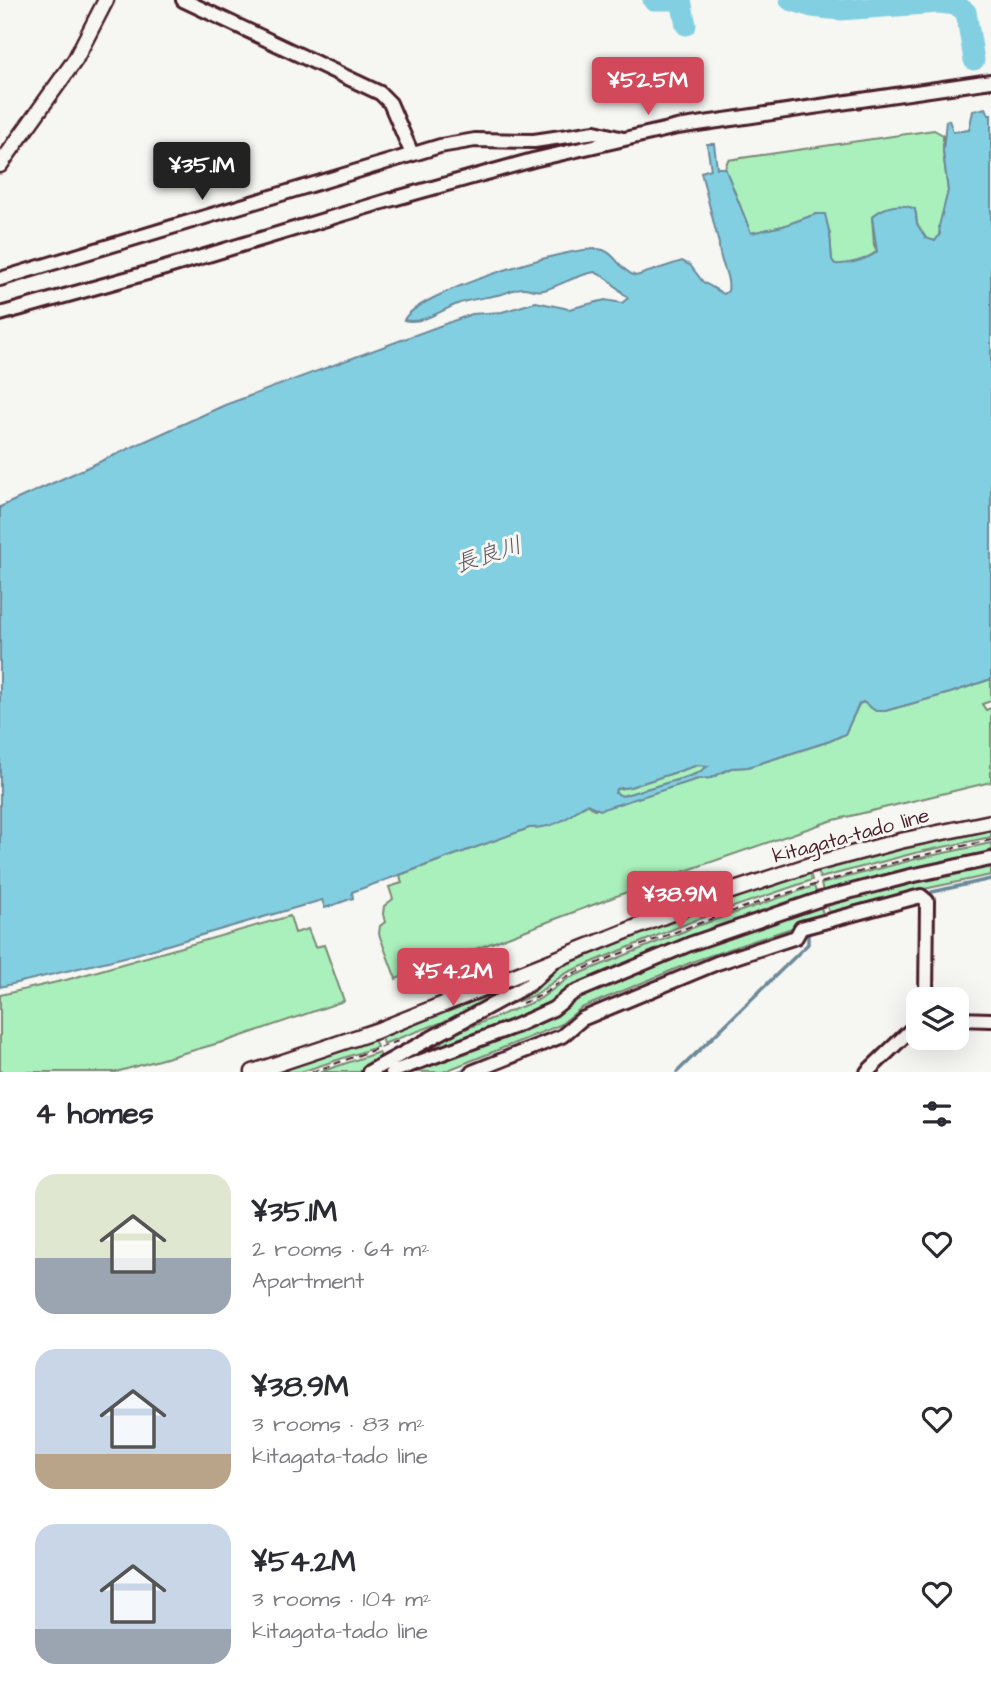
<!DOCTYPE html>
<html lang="en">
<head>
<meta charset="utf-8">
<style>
	:root { --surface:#fff; --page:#f7f7f7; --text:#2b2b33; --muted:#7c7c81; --accent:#d1495b }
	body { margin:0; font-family:"Architects Daughter","Klee One",sans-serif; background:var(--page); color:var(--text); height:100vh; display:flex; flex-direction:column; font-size:26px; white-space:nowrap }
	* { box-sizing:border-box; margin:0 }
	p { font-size:23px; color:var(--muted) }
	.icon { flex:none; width:38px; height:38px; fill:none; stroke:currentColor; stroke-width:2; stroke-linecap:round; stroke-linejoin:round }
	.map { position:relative; height:1072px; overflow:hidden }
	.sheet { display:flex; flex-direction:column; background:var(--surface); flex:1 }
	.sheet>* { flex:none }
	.controls { position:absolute; left:906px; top:987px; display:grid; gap:14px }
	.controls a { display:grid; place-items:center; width:63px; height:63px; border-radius:14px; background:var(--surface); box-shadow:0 7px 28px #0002; font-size:35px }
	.price { position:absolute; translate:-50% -60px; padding:0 16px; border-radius:7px; background:var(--accent); color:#fff; font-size:23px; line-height:46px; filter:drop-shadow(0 2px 4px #0008) }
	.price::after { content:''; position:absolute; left:50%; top:42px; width:21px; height:16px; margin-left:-10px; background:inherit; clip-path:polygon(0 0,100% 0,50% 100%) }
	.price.on { background:#222; color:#fff }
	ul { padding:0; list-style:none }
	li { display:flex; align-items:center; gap:21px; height:175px; padding:0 35px }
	li span { display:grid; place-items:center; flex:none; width:196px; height:140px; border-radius:21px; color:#555 }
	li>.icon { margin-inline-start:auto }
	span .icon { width:84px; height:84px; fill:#fffc; stroke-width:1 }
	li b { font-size:30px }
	h2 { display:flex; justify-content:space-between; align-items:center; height:84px; padding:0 35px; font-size:30px }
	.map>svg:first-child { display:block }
	.green { fill:#aaf0bc; stroke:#7a8874; stroke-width:2 }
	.water { fill:#83cfe2; stroke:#6c8999; stroke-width:2; fill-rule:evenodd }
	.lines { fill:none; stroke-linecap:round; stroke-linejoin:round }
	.stream { stroke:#6c8999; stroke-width:3.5 }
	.river { stroke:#83cfe2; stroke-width:21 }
	.minor-casing { stroke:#4a1f2b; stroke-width:18 }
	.major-casing { stroke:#4a1f2b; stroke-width:19 }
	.path { stroke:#4a1f2b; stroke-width:2; stroke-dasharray:7 5; stroke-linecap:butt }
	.minor { stroke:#f6f6f2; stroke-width:12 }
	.major { stroke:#f6f6f2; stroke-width:14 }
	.labels { text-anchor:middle; stroke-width:6; stroke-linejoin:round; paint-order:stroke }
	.street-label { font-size:21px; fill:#4a1f2b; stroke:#f6f6f2 }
	.water-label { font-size:23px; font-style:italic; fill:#5b5462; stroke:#f6f6f2 }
</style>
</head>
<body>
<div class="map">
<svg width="991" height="1072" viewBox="0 0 991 1072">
	<rect width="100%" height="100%" fill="#f6f6f2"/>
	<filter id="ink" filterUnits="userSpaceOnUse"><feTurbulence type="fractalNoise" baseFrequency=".0143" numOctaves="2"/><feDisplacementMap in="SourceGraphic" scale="14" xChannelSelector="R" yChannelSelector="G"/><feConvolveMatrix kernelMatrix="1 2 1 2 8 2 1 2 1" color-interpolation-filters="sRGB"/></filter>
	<g filter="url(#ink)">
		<path class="green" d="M 934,130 L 943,135 L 943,151 L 948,191 L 938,239 L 935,241 L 926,239 L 917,224 L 916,213 C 899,206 886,203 872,217 L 874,245 L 877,251 C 867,260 849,265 835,264 L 832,260 L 830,235 L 824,215 L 816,214 L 783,226 L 751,233 L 725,168 L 728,160 Z
			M 991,679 L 991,701 L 982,704 L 986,710 L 991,708 L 991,782 L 830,821 L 659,880 L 396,979 L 379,934 L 380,926 L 385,922 L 383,914 L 384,906 L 393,899 L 389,887 L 402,883 L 400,875 L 529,828 C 540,828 558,824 568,817 C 575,812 578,808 587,804 L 594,809 L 600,809 L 698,779 L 711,778 L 731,768 L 748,767 L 830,741 L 845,734 L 859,704 L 863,702 L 876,711 L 885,711 L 950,693 Z
			M 698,765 L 708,766 L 698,773 L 687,777 L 622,796 L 615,793 L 616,789 L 630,787 Z
			M 991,828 L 991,837 L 915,853 L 820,878 L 818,870 L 910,845 Z
			M 991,843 L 991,856 L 824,895 L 821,884 L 916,859 Z
			M 991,863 L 991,875 L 910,892 L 830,916 L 826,902 Z
			M 810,872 L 812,880 L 693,921 L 566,973 L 535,995 L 488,1012 L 541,984 L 560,967 L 689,914 Z
			M 814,886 L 818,897 L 548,1009 L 392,1069 L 390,1065 L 443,1038 L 538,1000 L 569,978 L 697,926 Z
			M 820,904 L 824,917 L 697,960 L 581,1008 L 560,1025 L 443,1072 L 403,1072 L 577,995 L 692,948 Z
			M 290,916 L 295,933 L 308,929 L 315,947 L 324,945 L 344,1001 L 230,1040 L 116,1072 L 0,1072 L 0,995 L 66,980 Z
			M 528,980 L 473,1011 L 383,1044 L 381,1037 Z
			M 374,1039 L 377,1047 L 301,1072 L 275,1072 Z
			M 379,1052 L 382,1061 L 361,1072 L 320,1072 Z"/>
		<path class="water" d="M 986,108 L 989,115 L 991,115 L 991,679 L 950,693 L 885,711 L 876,711 L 863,702 L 859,704 L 845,734 L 830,741 L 748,767 L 731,768 L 711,778 L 698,779 L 600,810 L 587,804 C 576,809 572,816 563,820 C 553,826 540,828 529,828 L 352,892 L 353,898 L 325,908 L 322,900 L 133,955 L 0,987 L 0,507 L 225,405 L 472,314 L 502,312 L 536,302 L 569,309 L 605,300 L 622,303 L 628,298 L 608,279 L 595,272 C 576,275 561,285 544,290 C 536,292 530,288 523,288 C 515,288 509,292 502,294 C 487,298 470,298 455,305 C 441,311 420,325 404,320 C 416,293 566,247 598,249 C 615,250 619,271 636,276 L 682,261 L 690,265 L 703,282 L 724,294 L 728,291 C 731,275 718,261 719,244 L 701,172 L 711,169 L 707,144 L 714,144 L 717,168 L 725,168 L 751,233 L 783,226 L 816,214 L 825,214 L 830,235 L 832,260 L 835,264 C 849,265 866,260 877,252 L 872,217 C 884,206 900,202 915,209 L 917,224 L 926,238 L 935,241 L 940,234 L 939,226 L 948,191 L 943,151 L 946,121 L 949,120 L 953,132 L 969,130 L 973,111 ZM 698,765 L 708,766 L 698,773 L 687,777 L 622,796 L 615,793 L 616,789 L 630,787 Z"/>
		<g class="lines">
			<path class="stream" d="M 932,892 L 991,879
				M 806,934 L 910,905
				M 458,1072 L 470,1068
				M 677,1072 L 808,944 L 808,934"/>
			<path class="river" d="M 653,0 L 678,0
				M 681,0 L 686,25
				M 790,0 L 812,7 L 840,10 L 939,3 L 956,5 L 966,12 L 974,60"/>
			<g class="minor-casing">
				<path id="minor" d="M 183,0 L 380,93 L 390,103 L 412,154
					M 0,279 L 440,146 L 475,140 L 534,141 L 595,132 L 623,139
					M 0,314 L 165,268 L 393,199 L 533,160 L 677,127 L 991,81
					M 957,1019 L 991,1020
					M 369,1072 L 530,984 L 552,963
					M 392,1072 L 513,1027 L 553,1009 L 573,993 L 690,944 L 821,899 L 910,876 L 991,859
					M 472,1072 L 562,1036 L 582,1019 L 717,963 L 796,937 L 801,928 L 921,896 L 927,901 L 926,999
					M 867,1072 L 919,1022"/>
			</g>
			<g class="major-casing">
				<path id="major" d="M 0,165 L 75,60 L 106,0
					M 253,1072 L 376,1031 L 707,899 L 810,865 L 900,841 L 991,822"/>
			</g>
			<path class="path" d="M 522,1003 C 530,1000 539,997 546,992 C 555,987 562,978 572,974 C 708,915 846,870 991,840
				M 312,1072 L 401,1040"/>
			<use href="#minor" class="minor"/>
			<use href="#major" class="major"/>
		</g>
	</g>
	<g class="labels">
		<g class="street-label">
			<text transform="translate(851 835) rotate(-15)" y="7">kitagata-tado line</text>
		</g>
		<g class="water-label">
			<text transform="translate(488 554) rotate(-18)" y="8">長良川</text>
		</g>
	</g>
</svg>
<div class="controls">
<a><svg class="icon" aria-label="layers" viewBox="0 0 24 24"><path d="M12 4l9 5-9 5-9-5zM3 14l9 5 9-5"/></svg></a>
</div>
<b class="price" style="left:648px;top:117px">¥52.5M</b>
<b class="price on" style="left:202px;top:202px">¥35.1M</b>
<b class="price" style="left:680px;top:931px">¥38.9M</b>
<b class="price" style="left:453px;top:1008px">¥54.2M</b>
</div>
<section class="sheet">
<h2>4 homes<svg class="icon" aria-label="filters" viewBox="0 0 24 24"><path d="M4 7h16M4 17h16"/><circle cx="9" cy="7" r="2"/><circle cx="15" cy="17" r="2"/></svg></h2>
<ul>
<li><span style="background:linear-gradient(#dfe7d0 60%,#9aa5b1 0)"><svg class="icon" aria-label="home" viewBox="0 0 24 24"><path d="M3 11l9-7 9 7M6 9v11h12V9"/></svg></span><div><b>¥35.1M</b><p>2 rooms · 64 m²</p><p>Apartment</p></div><svg class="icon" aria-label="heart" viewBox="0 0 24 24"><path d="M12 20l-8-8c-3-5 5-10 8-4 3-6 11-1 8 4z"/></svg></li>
<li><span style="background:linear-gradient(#c9d6e8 75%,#b9a48a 0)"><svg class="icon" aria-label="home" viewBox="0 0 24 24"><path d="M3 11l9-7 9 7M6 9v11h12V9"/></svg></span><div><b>¥38.9M</b><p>3 rooms · 83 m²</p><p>kitagata-tado line</p></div><svg class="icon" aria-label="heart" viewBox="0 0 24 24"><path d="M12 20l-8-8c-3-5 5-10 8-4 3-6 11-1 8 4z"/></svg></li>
<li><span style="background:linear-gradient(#c9d6e8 75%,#9aa5b1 0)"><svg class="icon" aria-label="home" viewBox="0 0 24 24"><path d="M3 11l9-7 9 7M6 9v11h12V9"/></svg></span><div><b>¥54.2M</b><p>3 rooms · 104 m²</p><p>kitagata-tado line</p></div><svg class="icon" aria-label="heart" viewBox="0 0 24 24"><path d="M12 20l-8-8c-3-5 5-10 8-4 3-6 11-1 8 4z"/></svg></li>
</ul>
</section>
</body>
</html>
